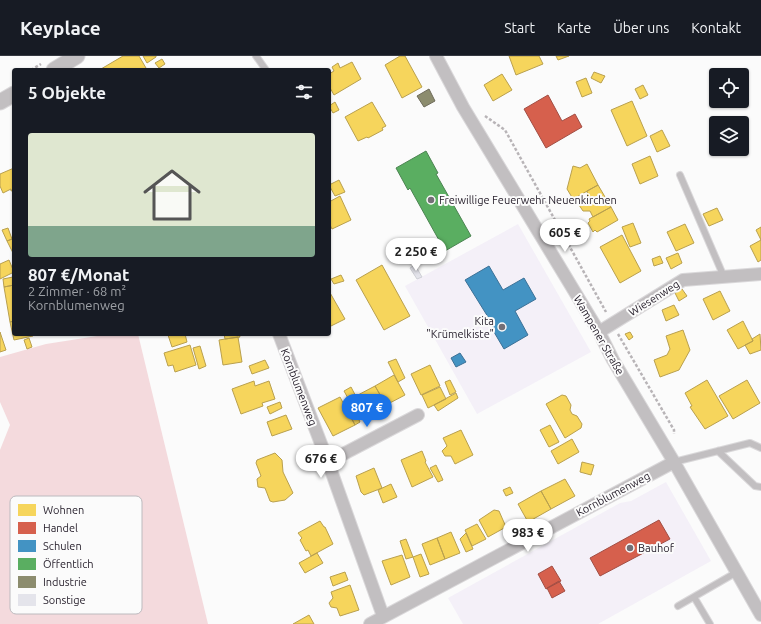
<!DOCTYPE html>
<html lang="de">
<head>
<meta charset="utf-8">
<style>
	:root { --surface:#171b24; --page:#242831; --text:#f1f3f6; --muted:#9ea1a6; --line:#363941; --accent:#1a73e8 }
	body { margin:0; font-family:Ubuntu,sans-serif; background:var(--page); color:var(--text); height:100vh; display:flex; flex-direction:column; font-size:15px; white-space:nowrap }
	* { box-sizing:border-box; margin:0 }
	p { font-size:13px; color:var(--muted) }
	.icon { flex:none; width:22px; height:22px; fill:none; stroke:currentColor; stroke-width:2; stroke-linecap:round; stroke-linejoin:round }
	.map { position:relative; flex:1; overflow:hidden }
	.side { position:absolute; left:12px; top:12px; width:319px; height:268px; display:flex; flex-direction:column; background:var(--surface); border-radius:4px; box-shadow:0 1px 3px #0004 }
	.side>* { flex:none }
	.buttons { position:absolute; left:709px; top:12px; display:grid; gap:8px }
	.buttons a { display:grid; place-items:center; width:40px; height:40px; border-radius:4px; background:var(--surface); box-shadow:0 1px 3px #0004; font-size:20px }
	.price { position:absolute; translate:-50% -34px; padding:0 9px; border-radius:14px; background:#fff; color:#222; font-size:13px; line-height:26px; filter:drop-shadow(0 1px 2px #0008) }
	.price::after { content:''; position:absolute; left:50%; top:24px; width:12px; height:9px; margin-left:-6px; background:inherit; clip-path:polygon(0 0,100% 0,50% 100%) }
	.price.current { background:var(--accent); color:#fff }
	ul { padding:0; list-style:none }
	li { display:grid; align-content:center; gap:8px; height:212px; padding:0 16px }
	li span { display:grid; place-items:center; height:124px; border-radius:4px; color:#555 }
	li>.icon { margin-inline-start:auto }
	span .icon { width:72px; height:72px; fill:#fffc; stroke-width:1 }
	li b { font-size:17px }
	h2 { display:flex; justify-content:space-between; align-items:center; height:48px; padding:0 16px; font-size:17px }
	header { display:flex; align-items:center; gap:24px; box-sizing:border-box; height:56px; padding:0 20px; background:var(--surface); border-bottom:1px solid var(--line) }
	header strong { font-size:19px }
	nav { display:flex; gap:22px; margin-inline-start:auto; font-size:14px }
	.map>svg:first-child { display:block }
	.built { fill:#f4f0f8 }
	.green { fill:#f4dadd }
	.homes { fill:#f6d55c; stroke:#b9a04e }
	.shops { fill:#d6604d; stroke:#a24e44 }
	.schools { fill:#4393c3; stroke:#3c7197 }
	.public { fill:#5aae61; stroke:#4c8452 }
	.industry { fill:#8c8c6e; stroke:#6f6c5b }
	.building { fill:#e4e4eb; stroke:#cfd0d6 }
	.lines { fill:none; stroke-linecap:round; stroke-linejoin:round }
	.service-casing { stroke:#dad8da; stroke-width:8 }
	.minor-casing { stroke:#dad8da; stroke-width:14 }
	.tertiary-casing { stroke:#dad8da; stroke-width:17 }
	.path { stroke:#b8b4b7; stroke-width:2.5; stroke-dasharray:3 2; stroke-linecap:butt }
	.service { stroke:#c2bfc1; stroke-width:6 }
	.minor { stroke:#c2bfc1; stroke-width:12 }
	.tertiary { stroke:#c2bfc1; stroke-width:15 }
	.poi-dot { fill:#736f76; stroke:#fbfbfb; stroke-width:1.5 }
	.labels { text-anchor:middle; stroke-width:4; stroke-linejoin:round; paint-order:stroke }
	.poi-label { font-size:11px; fill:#2a232f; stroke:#fbfbfb; text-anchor:start }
	.street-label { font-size:11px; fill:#2a232f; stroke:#fbfbfb }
	.key { fill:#fbfbfb; stroke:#bcbabe; stroke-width:1 }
	.key-label { font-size:11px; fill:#2a232f }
</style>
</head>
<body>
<header>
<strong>Keyplace</strong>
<nav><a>Start</a><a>Karte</a><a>Über uns</a><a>Kontakt</a></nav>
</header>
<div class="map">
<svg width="761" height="568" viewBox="0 0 761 568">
	<rect width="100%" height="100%" fill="#fbfbfb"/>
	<path class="built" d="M 518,168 L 591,296 L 477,358 L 405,230 Z
		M 666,426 L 711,505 L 598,568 L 463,568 L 448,542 L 620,447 L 631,445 Z"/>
	<path class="green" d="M 110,278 L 138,278 L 208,568 L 0,568 L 0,394 L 10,369 L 0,346 L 0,301 L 46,288 Z"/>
	<path class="homes" d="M 123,0 L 139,0 L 146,12 L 143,14 L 102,14 L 101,13 Z
		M 143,0 L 156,0 L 156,1 L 147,7 Z
		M 400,0 L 405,0 L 422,31 L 402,42 L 385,9 Z
		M 509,0 L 539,0 L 543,8 L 516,19 Z
		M 556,0 L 569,0 L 558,4 Z
		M 162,3 L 165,8 L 159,12 L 155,7 Z
		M 352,6 L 361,23 L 334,39 L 329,30 L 329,18 L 334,15 L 332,11 L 338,7 L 340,12 Z
		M 594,16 L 605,20 L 601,27 L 591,22 Z
		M 502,18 L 512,34 L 493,45 L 484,29 Z
		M 586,22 L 592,37 L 582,41 L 576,26 Z
		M 643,29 L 648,39 L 640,43 L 635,33 Z
		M 632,45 L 647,80 L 627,90 L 611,54 Z
		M 335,46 L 339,54 L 333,57 L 329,50 Z
		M 372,46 L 386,70 L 382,72 L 383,74 L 368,82 L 367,81 L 358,85 L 345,61 Z
		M 662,74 L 670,90 L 657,96 L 650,80 Z
		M 650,100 L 658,120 L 640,128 L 632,108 Z
		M 587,108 L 598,129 L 573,143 L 567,133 L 573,110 L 580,112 Z
		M 14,112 L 14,134 L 11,135 L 11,133 L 3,137 L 0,130 L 0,118 Z
		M 339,124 L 345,136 L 335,140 L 329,129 Z
		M 598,129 L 611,151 L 593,161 L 590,155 L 583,155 L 579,149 L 588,141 L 587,135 Z
		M 340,140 L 351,164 L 332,173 L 329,167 L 329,146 Z
		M 611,151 L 618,164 L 597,176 L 595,174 L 593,176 L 588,167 L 590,165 L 589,163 Z
		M 717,152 L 723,164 L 709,170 L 703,158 Z
		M 633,167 L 641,187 L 630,191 L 622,171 Z
		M 685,168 L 694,187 L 676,195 L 667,176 Z
		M 761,171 L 761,184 L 756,174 Z
		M 8,172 L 12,183 L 7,185 L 2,174 Z
		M 622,179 L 641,215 L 620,227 L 600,191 Z
		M 12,183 L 14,187 L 14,199 L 7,185 Z
		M 761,184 L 761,204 L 758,206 L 750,190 Z
		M 678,197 L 682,207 L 671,213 L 666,202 Z
		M 660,200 L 663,207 L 654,210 L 652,203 Z
		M 9,204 L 14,216 L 0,223 L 0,208 Z
		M 382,209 L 410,260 L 384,274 L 356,224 Z
		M 341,219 L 344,225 L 334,228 L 331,223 Z
		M 13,221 L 14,229 L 4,231 L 3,223 Z
		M 14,229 L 14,265 L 10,266 L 4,231 Z
		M 682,233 L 687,240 L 679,245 L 675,237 Z
		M 329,235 L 345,263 L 329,271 Z
		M 720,235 L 730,255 L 713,264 L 703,243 Z
		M 674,249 L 679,259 L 666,265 L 662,254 Z
		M 14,265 L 14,278 L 32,278 L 33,280 L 14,284 L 10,266 Z
		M 743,265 L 753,285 L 738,293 L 727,274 Z
		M 683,274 L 690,294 L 679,314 L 660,321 L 654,304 L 667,299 L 670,293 L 666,280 Z
		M 0,276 L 6,294 L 0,296 Z
		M 630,276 L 633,281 L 629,284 L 625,278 Z
		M 172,278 L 185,278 L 187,286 L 172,291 L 168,279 Z
		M 224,278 L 239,278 L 240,281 L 225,283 Z
		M 760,278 L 761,294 L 750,298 L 745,289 L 753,285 L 752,283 Z
		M 238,281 L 242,306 L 223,309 L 219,284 Z
		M 29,282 L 32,291 L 27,293 L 24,284 Z
		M 190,289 L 196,309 L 175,316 L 173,309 L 168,310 L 164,297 Z
		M 200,290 L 206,310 L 199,313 L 193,292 Z
		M 396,303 L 405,322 L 398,326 L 388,306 Z
		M 265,304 L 269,312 L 252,318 L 249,310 Z
		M 430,309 L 440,330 L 421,339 L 411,318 Z
		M 394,319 L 405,339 L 386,349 L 375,330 Z
		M 450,324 L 456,336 L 450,339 L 445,326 Z
		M 707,324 L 728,360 L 705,373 L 690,351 L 692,350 L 685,337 Z
		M 747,324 L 760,347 L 733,363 L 719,340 Z
		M 254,325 L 255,330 L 269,325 L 275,343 L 262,347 L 263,350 L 241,358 L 232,333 Z
		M 375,330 L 386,349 L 367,360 L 356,340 Z
		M 351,331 L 361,350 L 354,353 L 344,335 Z
		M 440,331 L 446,343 L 428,352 L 422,339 Z
		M 456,337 L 458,342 L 438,355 L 434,349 Z
		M 562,339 L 566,340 L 571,349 L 570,354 L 572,358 L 577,360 L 582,368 L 581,372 L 565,382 L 546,348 Z
		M 340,341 L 355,369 L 333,380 L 318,352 Z
		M 280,346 L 282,352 L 270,358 L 267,351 Z
		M 352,350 L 360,366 L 355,369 L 347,353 Z
		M 286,359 L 292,373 L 272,380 L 267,366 Z
		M 550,369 L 559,386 L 549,391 L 540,374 Z
		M 461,374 L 473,399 L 455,408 L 451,400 L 445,400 L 442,395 L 447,390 L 443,382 Z
		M 572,383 L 579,396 L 558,408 L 551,395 Z
		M 422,395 L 426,405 L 425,406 L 433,421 L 412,431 L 401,404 Z
		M 275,397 L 282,404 L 283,416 L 293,437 L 285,444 L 273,446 L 270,445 L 265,432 L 258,431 L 257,423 L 261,420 L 256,407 L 257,404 Z
		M 582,406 L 594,409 L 591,419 L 580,416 Z
		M 436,409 L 443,424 L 438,426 L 430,412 Z
		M 374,412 L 382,432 L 364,439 L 361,436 L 356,420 Z
		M 565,423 L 575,440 L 551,453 L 541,435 Z
		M 391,428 L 397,441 L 383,447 L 378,434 Z
		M 510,431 L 513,437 L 506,440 L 503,434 Z
		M 541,435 L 551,453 L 528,466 L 518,448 Z
		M 494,454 L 499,455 L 506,471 L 488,481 L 479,464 Z
		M 320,465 L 324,471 L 325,471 L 333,488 L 311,500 L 308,494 L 306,495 L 300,484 L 302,482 L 298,477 Z
		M 477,468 L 486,483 L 472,490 L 465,474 Z
		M 451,476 L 460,497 L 445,503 L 437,482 Z
		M 466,477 L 473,493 L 466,496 L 460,483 Z
		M 437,482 L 445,503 L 430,509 L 422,488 Z
		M 406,483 L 413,501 L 406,503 L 400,485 Z
		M 317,497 L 323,507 L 305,517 L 299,507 Z
		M 421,498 L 429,518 L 420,521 L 413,501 Z
		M 402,499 L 410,521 L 391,529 L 382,505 Z
		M 345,516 L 348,524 L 333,530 L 330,521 Z
		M 350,529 L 359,554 L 340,560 L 337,552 L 331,551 L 329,547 L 333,542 L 331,536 Z
		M 309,559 L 314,568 L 293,568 Z"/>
	<path class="shops" d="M 548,39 L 562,65 L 575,58 L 582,71 L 546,92 L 524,53 Z
		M 659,464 L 670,483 L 600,520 L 590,502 Z
		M 552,510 L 561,525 L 546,533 L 538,518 Z
		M 559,525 L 565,535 L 552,542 L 547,532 Z"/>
	<path class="schools" d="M 489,210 L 503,234 L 524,222 L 536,243 L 515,255 L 528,279 L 504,293 L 491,271 L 493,269 L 465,224 Z
		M 460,297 L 466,306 L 456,311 L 451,302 Z"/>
	<path class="public" d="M 426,95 L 438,117 L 436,118 L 471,180 L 445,195 L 410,132 L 408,134 L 396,112 Z"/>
	<path class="industry" d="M 429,33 L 435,45 L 424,51 L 417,40 Z"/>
	<path class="building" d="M 415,209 L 422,221 L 417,223 L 410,212 Z"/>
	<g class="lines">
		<g class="service-casing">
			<path id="service" d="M 256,0 L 266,14
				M 680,119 L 724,221
				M 718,395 L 755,430 L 761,431
				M 674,406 L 750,387 L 761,392
				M 694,541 L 710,568
				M 678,550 L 737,516"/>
		</g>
		<g class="minor-casing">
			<path id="minor" d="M 436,0 L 463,51 L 599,276 L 613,304 L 674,406 L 761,559
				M 599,276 L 683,224 L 761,218
				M 279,278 L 328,406 L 383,560
				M 328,406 L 418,359
				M 370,568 L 674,406"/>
		</g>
		<g class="tertiary-casing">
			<path id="tertiary" d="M 54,14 L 77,0
				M 0,46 L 14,38"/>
		</g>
		<path class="path" d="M 31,14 L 41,8
			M 485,60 L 505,74 L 606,256
			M 618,278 L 674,374 L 674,378"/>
		<use href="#service" class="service"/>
		<use href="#minor" class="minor"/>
		<use href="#tertiary" class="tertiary"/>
	</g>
	<g class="poi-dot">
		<circle cx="431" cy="144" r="4"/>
		<circle cx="502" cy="271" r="4"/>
		<circle cx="630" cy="492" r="4"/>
	</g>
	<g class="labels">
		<g class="poi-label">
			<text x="439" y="148">Freiwillige Feuerwehr Neuenkirchen</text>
			<text x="494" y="269" text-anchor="end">Kita<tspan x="494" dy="13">"Krümelkiste"</tspan></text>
			<text x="638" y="496">Bauhof</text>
		</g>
		<g class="street-label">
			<text transform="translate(654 242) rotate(-32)" y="4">Wiesenweg</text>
			<text transform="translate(599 279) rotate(60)" y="4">Wampener Straße</text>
			<text transform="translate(299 331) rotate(69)" y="4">Kornblumenweg</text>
			<text transform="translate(613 438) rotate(-28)" y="4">Kornblumenweg</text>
		</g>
	</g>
	<rect x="10" y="440" width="132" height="118" rx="6" class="key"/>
	<rect x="18" y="448" width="18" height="12" fill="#f6d55c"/>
	<rect x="18" y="466" width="18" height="12" fill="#d6604d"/>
	<rect x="18" y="484" width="18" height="12" fill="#4393c3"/>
	<rect x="18" y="502" width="18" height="12" fill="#5aae61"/>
	<rect x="18" y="520" width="18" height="12" fill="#8c8c6e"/>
	<rect x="18" y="538" width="18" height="12" fill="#e4e4eb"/>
	<g class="key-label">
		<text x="43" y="458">Wohnen</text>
		<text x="43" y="476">Handel</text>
		<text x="43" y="494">Schulen</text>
		<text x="43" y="512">Öffentlich</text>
		<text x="43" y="530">Industrie</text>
		<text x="43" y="548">Sonstige</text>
	</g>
</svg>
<div class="buttons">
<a><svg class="icon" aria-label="locate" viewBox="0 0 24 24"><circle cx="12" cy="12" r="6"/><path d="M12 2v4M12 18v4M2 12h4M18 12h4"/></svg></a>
<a><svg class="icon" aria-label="layers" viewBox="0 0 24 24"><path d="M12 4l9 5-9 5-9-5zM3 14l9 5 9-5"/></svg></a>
</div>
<b class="price" style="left:565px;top:197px">605 €</b>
<b class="price" style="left:416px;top:216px">2 250 €</b>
<b class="price current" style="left:367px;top:372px">807 €</b>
<b class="price" style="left:321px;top:423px">676 €</b>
<b class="price" style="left:528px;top:497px">983 €</b>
<section class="side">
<h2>5 Objekte<svg class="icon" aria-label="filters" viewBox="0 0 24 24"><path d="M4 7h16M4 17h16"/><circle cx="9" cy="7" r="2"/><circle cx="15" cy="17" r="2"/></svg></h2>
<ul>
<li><span style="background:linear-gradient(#dfe7d0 75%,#7fa58c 0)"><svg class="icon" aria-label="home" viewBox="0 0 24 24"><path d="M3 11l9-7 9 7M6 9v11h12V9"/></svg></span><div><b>807 €/Monat</b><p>2 Zimmer · 68 m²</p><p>Kornblumenweg</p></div></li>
</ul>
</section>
</div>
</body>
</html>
